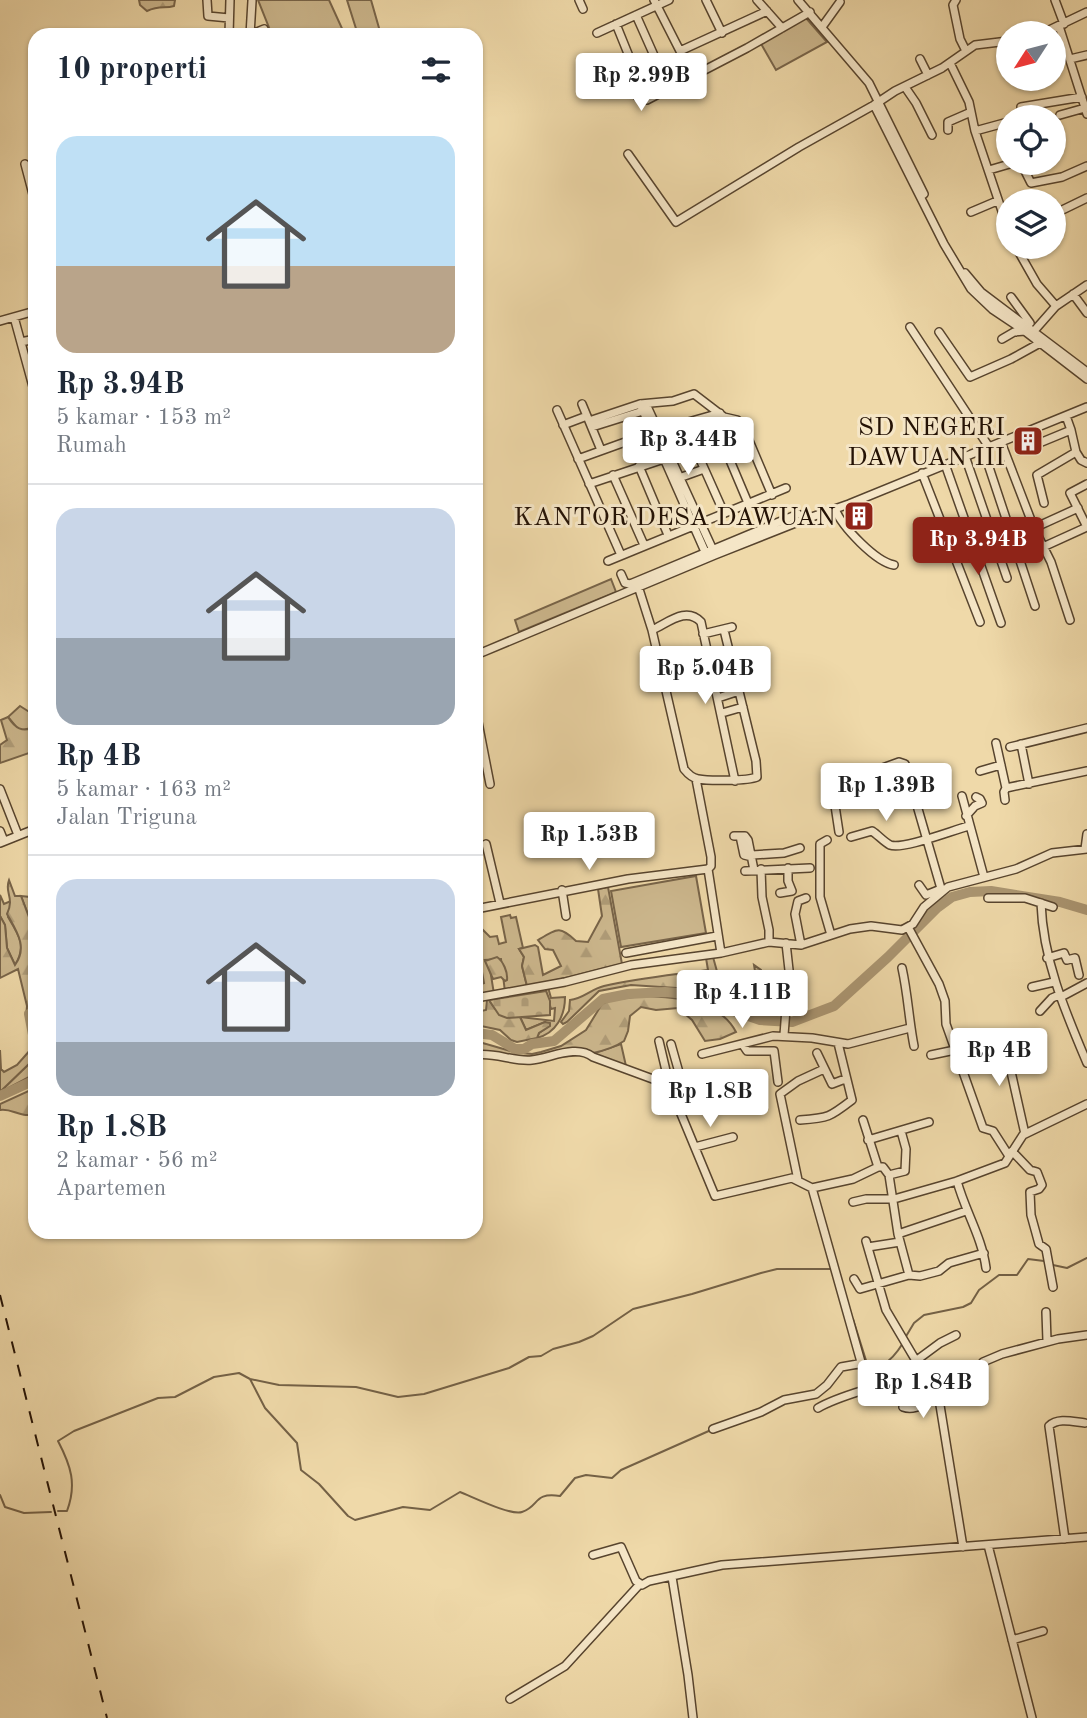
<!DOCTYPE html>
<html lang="id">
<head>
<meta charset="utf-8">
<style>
	:root { --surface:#fff; --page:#f6f6f7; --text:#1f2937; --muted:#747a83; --line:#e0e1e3; --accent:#8f2418 }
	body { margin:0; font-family:"Old Standard TT",serif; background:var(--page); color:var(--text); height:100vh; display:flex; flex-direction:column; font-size:26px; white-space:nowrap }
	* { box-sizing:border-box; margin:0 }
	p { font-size:23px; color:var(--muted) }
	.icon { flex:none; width:38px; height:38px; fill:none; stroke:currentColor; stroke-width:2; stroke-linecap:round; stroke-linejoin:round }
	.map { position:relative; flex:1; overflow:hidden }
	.side { position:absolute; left:28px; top:28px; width:455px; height:1211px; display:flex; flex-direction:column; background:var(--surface); border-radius:21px; box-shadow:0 2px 5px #0004 }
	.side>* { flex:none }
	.needle { width:46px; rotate:234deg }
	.tools { position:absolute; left:996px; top:21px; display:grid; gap:14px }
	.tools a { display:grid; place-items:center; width:70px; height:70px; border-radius:50%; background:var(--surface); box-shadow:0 2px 5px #0004; font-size:35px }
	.price { position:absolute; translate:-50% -60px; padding:0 16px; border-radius:7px; background:#fff; color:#222; font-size:23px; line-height:46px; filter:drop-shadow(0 2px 4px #0008) }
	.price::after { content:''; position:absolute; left:50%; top:42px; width:21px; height:16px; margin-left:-10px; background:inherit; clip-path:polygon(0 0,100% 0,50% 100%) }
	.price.on { background:var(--accent); color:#fff }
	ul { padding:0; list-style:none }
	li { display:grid; align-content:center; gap:14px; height:371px; padding:0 28px }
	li+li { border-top:2px solid var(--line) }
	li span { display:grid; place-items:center; height:217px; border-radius:21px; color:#555 }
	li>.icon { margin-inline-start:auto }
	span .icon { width:126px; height:126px; fill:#fffc; stroke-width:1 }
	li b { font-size:30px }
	h2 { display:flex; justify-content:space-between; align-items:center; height:84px; padding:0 28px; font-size:30px }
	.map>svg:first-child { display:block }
	.grass { fill:#ccb78d; stroke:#786449; stroke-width:2 }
	.forest { fill:url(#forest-firs); stroke:#786449; stroke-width:2 }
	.cemetery { fill:url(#cemetery-stones); stroke:#786449; stroke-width:2 }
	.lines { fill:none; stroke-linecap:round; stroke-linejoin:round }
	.stream { stroke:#746146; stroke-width:2 }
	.river { stroke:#aa9571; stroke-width:10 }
	.minor-casing { stroke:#57442e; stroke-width:10 }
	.minor { stroke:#f5e6c7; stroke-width:7 }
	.rail { stroke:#241205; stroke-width:2; stroke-dasharray:12 12; stroke-linecap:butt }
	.labels { text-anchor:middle; stroke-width:6; stroke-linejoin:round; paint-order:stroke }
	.poi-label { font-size:26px; fill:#241205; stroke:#f5e6c7; text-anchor:end }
</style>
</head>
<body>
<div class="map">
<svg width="1087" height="1718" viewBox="0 0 1087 1718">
	<defs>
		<pattern id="forest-firs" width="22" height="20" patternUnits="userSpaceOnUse" patternTransform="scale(1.75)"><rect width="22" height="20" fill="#ccb78d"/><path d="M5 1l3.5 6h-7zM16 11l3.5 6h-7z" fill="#af9c78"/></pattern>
		<pattern id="cemetery-stones" width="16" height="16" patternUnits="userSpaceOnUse" patternTransform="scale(1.75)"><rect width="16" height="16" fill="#ccb78d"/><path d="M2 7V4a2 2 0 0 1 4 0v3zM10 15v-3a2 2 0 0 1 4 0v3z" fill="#af9c78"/></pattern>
	</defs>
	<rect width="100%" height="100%" fill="#efd9a9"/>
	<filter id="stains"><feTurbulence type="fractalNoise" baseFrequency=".00286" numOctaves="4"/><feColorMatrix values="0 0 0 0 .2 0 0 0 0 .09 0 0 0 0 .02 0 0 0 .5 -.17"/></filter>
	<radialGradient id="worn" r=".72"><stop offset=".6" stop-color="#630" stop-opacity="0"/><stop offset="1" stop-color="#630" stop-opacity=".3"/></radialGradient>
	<path class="grass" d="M 258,0 L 329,0 L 345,35 L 272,35 Z
		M 347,0 L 371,0 L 381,35 L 358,35 Z
		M 806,18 L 827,42 L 776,70 L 760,42 Z
		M 611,579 L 616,592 L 519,632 L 515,620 Z
		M 20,706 L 31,713 L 35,712 L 35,727 L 23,730 L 18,729 L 8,717 Z
		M 696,876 L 706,933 L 621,947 L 611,891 Z
		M 0,895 L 4,904 L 11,901 L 12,907 L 8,917 C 19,935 27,946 15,965 L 7,948 L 5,925 L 0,916 Z
		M 21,896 L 30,897 L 35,910 L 35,933 Z
		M 479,911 L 482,929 L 490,937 L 497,936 L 499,944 L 506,942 L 501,917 L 510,915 L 511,918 L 516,917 L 523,948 L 519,949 L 524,957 L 522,966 L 527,986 L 505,992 L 501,959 L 485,960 L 490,969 L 494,994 L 476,995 L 476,986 L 484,983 L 482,972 L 476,973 L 476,912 Z
		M 548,987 L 551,998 L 565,997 C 565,1016 556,1033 537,1038 L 539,1033 L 549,1026 L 545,1022 L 526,1030 L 520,1017 L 554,1021 L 555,1008 L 551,1009 L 546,991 Z
		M 621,1044 L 626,1066 L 592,1054 Z
		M 34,1057 L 33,1075 L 1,1092 C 9,1078 25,1071 34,1057 Z"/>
	<path class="forest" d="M 139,0 L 175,0 L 174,6 C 165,9 160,5 147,11 L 140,5 Z
		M 8,717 C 15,728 22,733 35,727 L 35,740 L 33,745 L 35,751 L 0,763 L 0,745 L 7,740 L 1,720 Z
		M 9,880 L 15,896 L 21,896 L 35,933 L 35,1005 L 28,1011 L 26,1017 L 27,1006 L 18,969 L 0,978 L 0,916 L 5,925 L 7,948 L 15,965 C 28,947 17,932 7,914 C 15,897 4,893 9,880 Z
		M 608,887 L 622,964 C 590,971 560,981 527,986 L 522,966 L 524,957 L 519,949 L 535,945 L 538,947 L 543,975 L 561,966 L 553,950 L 545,949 L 538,940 C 558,928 560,926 576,941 L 588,942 L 602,916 L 598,889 Z
		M 497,957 C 503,961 508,972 507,980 L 505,981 L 501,977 L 493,979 L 485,961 Z
		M 713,957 L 718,975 L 725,977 L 734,975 L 735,980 L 726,983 L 729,995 L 740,1001 L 740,995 L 749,993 L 748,985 L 757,983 L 754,965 L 761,970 L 764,977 L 788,972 L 786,987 L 774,989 L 775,996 L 764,998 L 766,1006 L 782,1008 L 785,1011 L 750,1011 L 707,990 L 631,985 L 599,991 L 567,1022 L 563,1024 L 561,1022 L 569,1011 L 570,1000 C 583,999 591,989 604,986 C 639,978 673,975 708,970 L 706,958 Z
		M 642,996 C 674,997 719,999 736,1032 L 720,1039 L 705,1041 L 692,1020 L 678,1008 L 656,1010 L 641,1007 L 630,1016 L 628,1031 L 624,1041 C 590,1064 516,1057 476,1052 L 476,1041 L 514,1052 L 532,1054 L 541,1052 L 561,1046 L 586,1030 L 602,1004 L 610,1000 Z
		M 487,1000 L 489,1000 C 498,1014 502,1018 520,1017 L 526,1030 L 545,1022 L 550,1023 L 550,1026 L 539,1033 L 537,1038 L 517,1042 L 511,1040 L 500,1030 L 476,1025 L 476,1012 L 486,1010 Z
		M 32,1048 L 34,1057 L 31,1062 L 0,1092 L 0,1050 L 1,1069 L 4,1072 L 17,1065 Z
		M 35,1088 L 35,1114 C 19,1118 13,1108 0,1110 L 0,1104 Z"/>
	<path class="cemetery" d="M 546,991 L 550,1001 L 550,1015 L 507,1018 L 499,1015 L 489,1000 Z"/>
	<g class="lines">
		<path class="stream" d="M 1053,1265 L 1067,1268 L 1087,1258
			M 853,1319 L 869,1370
			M 905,1338 L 914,1323 L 924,1315 L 963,1307 L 971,1303 L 979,1290 L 999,1275 L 1017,1275 L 1028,1259 L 1044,1261
			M 854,1368 C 878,1372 890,1364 903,1343
			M 250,1379 L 279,1385 L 356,1387 L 398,1397 L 424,1394 L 509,1368 L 529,1357 L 541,1356 L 553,1349 L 579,1342 L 593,1336 L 633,1309 L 692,1294 L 761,1273 L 777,1269 L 830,1269
			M 0,1495 L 5,1507 L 24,1513 L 51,1512
			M 58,1511 L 67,1511 C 77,1484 71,1466 58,1441 L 74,1431 L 158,1398 L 175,1397 L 214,1377 L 239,1373 L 250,1379 L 265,1408 L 297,1443 L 301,1470 L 319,1484 L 348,1516 L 355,1520 L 403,1507 L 430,1510 L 460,1492 C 473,1497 511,1516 522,1512 C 540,1506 533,1492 560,1496 L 575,1478 L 586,1475 L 612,1478 L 621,1470 L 711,1430"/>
		<path class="river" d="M 35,1012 L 29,1014 L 35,1045
			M 476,1033 L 492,1035 L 515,1049 L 524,1049 L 532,1044 L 554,1041 L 603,999 L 628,994 L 665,992 L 699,995 L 728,1009 L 760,1020 L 792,1022 L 834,1006 L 888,957 L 937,908 L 952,897 L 970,892 L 991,891 L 1060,902 L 1087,910
			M 0,1096 L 35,1080"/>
		<g class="minor-casing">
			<path id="minor" d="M 207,0 L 208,16 L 229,18
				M 579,0 L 583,9
				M 654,0 L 680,51 L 767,11
				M 706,0 L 722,33
				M 757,0 L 782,28
				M 798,0 L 869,83 L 924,194
				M 956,0 L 953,5 L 960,39 L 966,51
				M 1055,0 L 1064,24
				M 252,1 L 250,35 L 264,29
				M 636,15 L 656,60 C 648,70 631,69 624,80 L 637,96 L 647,100 L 747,48 L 810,12
				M 616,24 L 635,71
				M 1059,26 L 1087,114
				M 822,27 L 840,2
				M 597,33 L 669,0
				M 1043,33 L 1087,12
				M 229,35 L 230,0
				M 1008,41 L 975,45 L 942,68 L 895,91 L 874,105 L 944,244 L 971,289 L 992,309 L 1026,332 L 1087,379
				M 920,59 L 928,75
				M 1070,59 L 1087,55
				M 950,63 L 969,102 L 975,131 L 1008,229
				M 905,87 L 916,103 L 932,135
				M 1021,107 L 1082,97
				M 1060,115 L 1085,108
				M 1019,117 L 1020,117
				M 948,130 L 948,122 L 971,112
				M 975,131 L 1008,122
				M 628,154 L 676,222 L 799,147 L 874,105
				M 1021,163 L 1031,183 L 1062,177 L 1087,166
				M 25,164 L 35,202
				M 989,170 L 1013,163
				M 971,212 L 997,201
				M 1054,214 L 1087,198
				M 1016,247 L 1037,284 L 1056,306
				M 965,273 L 981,292 L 1087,372
				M 1073,294 L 1087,313
				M 1011,297 L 1030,323
				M 14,317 L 35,394
				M 0,321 L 35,311
				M 910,327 L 989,447
				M 1034,331 L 1056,306 L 1087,285
				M 939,332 L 970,377 L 1011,359 L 1040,343
				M 1002,339 L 1014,332 L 1025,331
				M 21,342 L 35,339
				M 582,404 L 601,450
				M 640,404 L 706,554
				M 646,404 L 713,550
				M 557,410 L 621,555
				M 589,421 L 640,404 L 673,401 L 694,394 L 724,417 L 737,420 L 742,424 L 772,495
				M 563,425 L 587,416
				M 592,427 L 643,411
				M 721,439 L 748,503
				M 1001,442 L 1034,528 L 1051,562 L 1070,620
				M 695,448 L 724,513
				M 983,449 L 1035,606
				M 1020,451 L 1071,430 L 1066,416
				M 1076,452 L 1081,460 L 1087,463
				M 965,456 L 1007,578
				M 578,459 L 653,432 L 720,413
				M 945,464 L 1001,623
				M 639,466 L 668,535
				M 922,473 L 980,622
				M 613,475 L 644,545
				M 679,478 L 704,469
				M 589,484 L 745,432
				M 1044,503 L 1037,475 L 1076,452 L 1071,430
				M 835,509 C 842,527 876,562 894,565
				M 1087,527 L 1070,493 L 1087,484
				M 1034,528 L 1078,508
				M 1043,547 L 1087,527
				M 608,561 L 786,488
				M 621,574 L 625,583 L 630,584 L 798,514
				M 638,586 L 652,630 L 684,769 C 688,774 692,778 698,779 C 708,781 748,781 757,777 L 756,761 L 724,630
				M 652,630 C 668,623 686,606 701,622 L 735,781
				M 703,634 L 732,627
				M 476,655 L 715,555 L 803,520 L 849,504 L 1087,407
				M 718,698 L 739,691
				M 476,712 L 490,784
				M 722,713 L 743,707
				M 996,743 L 1006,788 L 1004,792 L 1005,800
				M 1021,744 L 1029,784
				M 1010,747 L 1087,728
				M 980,771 L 1001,765
				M 696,779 L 711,857 L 711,866 L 708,869 L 721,953
				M 1006,788 L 1087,771
				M 0,789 L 18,835
				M 962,796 L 984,877
				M 966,816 L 975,806 L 982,803 L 980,799 L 976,797
				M 0,831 L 4,841
				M 839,832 L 834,799 L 841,783 L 899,762 L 905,764 L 942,892
				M 734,836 L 745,836 L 748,840 L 754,870
				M 740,836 L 744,855 L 752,857
				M 851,837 L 872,831 C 878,835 884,842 890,845 C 903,850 953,830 969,826
				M 827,840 L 820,844 L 820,897 L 831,935
				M 0,843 L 35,829
				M 486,844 L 500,903
				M 1085,849 L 1087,834
				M 752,855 L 784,853 L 800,848
				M 761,869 L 762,897 L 769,930 L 769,942
				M 745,871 L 810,868
				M 919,885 L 926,895 L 941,889
				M 562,890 L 566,916
				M 780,893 L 792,891 L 788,881 L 788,868
				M 988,898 L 1025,898 L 1053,907
				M 1041,903 C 1043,960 1065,1011 1087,1063
				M 476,909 L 628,879 L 708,869
				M 908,927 L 939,984 L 945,1001 L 946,1024 L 983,1128 L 993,1131 L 1009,1156
				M 801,945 L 795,914 L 798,901 L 806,898
				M 626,953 L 717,936
				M 1047,958 L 1064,953 L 1067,960 L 1075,958 L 1079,975
				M 902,968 C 908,995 909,1021 914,1046
				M 1032,987 L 1054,982
				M 1061,997 L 1087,983
				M 476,998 L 565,982 L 631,965 L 721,953 L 769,942 L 801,945 L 850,929 L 871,926 L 902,930 L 913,924 L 924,907 L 948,887 L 1016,869 L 1052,853 L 1087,849
				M 1040,1011 L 1052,998 L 1059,995
				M 784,1035 L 789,970 L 786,943
				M 1003,1036 L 1025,1134
				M 983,1039 L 1014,1033
				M 659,1041 L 667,1075 L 660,1082
				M 743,1045 L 747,1051 L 774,1051 L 778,1082
				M 817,1053 L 832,1084 L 845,1079
				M 702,1054 L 773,1036 L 812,1038 L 848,1044 L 910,1028
				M 476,1055 C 495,1052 513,1062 532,1060 C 551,1058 576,1044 593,1057 L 669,1085 L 715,1196 L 792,1178 L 812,1188 L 853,1179 L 878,1167 L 883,1167 L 889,1175 L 898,1234 L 909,1275 L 860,1289 L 854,1279
				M 931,1055 L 955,1050
				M 669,1085 L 680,1076 L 671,1044
				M 800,1120 C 829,1118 830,1117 852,1100 L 838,1043
				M 863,1120 L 878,1167
				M 868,1140 L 929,1122
				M 695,1147 L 733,1137
				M 1012,1151 L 1030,1170 L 1037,1172 L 1042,1185 L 1039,1189 L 1030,1192 L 1031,1215 L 1039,1244 L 1046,1249 L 1053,1287
				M 889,1175 L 905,1171 L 906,1149 L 901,1131
				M 798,1180 L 780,1094 L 798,1081 L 824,1069
				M 957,1181 C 965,1211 982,1237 986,1268
				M 853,1202 L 866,1199 L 894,1199 L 957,1181 L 1005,1163 L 1023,1135 L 1087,1104
				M 898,1234 L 966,1211
				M 866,1241 L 886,1310 L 935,1393 L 973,1377 L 983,1362 L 1002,1354 L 1058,1339 L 1087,1335
				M 868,1247 L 900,1242
				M 909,1275 L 920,1276 L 939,1271 L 949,1263 L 984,1253
				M 1046,1312 L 1047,1341
				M 917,1360 L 940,1343 L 956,1335
				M 903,1407 C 916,1412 929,1401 938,1393 L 963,1547
				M 818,1408 C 849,1390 890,1388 919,1365
				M 713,1429 L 761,1412 L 784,1400 L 816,1394 L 827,1385 L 841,1367 L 858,1364 L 861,1362 L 812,1188
				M 1065,1539 L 1049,1426 C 1058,1417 1074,1422 1085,1423
				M 988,1545 L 1032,1718
				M 593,1555 L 621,1547 L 636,1581 L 642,1585 L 649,1581 L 722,1565 L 1087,1537
				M 672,1577 L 688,1675 L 693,1718
				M 1012,1640 L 1043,1631
				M 510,1699 L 565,1666 L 640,1584"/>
		</g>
		<use href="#minor" class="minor"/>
		<path class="rail" d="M 0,1295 L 107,1718"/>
	</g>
	<defs>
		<g id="building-square" transform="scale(1.575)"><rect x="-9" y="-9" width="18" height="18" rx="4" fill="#8f2418" stroke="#f5e6c7"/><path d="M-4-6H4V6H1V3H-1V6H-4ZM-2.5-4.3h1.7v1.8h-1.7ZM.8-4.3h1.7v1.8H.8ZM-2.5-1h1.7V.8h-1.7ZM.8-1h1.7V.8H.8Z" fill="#fff"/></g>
	</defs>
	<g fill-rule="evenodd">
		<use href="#building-square" x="1028" y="441"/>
		<use href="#building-square" x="859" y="516"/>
	</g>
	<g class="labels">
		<g class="poi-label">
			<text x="1005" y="435">SD NEGERI<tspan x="1005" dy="30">DAWUAN III</tspan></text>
			<text x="836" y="525">KANTOR DESA DAWUAN</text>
		</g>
	</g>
	<rect width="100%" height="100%" filter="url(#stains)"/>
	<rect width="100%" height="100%" fill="url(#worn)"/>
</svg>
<div class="tools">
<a><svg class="needle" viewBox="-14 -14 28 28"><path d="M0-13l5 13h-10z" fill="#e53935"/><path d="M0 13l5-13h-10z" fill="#747a83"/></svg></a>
<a><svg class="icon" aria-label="locate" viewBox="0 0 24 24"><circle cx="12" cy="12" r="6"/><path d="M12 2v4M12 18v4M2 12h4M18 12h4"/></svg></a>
<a><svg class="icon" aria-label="layers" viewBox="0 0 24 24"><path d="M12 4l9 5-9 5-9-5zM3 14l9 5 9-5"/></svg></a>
</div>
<b class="price" style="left:641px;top:113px">Rp 2.99B</b>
<b class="price" style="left:688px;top:477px">Rp 3.44B</b>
<b class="price on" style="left:978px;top:577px">Rp 3.94B</b>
<b class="price" style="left:705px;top:706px">Rp 5.04B</b>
<b class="price" style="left:886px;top:823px">Rp 1.39B</b>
<b class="price" style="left:589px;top:872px">Rp 1.53B</b>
<b class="price" style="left:742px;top:1030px">Rp 4.11B</b>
<b class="price" style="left:999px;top:1088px">Rp 4B</b>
<b class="price" style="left:710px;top:1129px">Rp 1.8B</b>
<b class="price" style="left:923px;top:1420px">Rp 1.84B</b>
<section class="side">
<h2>10 properti<svg class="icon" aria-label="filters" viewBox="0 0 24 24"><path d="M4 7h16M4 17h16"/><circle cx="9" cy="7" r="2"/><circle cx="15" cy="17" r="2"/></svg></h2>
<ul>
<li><span style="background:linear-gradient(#bfe0f5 60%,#b9a48a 0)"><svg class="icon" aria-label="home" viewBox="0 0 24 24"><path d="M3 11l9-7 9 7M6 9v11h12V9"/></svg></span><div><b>Rp 3.94B</b><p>5 kamar · 153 m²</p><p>Rumah</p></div></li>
<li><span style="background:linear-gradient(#c9d6e8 60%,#9aa5b1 0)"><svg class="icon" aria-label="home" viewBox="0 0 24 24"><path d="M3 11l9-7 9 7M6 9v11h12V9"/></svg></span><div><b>Rp 4B</b><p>5 kamar · 163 m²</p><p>Jalan Triguna</p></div></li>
<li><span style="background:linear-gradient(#c9d6e8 75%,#9aa5b1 0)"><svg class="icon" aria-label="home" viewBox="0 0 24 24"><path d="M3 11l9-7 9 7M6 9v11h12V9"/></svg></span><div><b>Rp 1.8B</b><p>2 kamar · 56 m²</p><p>Apartemen</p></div></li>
</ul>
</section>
</div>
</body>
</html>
